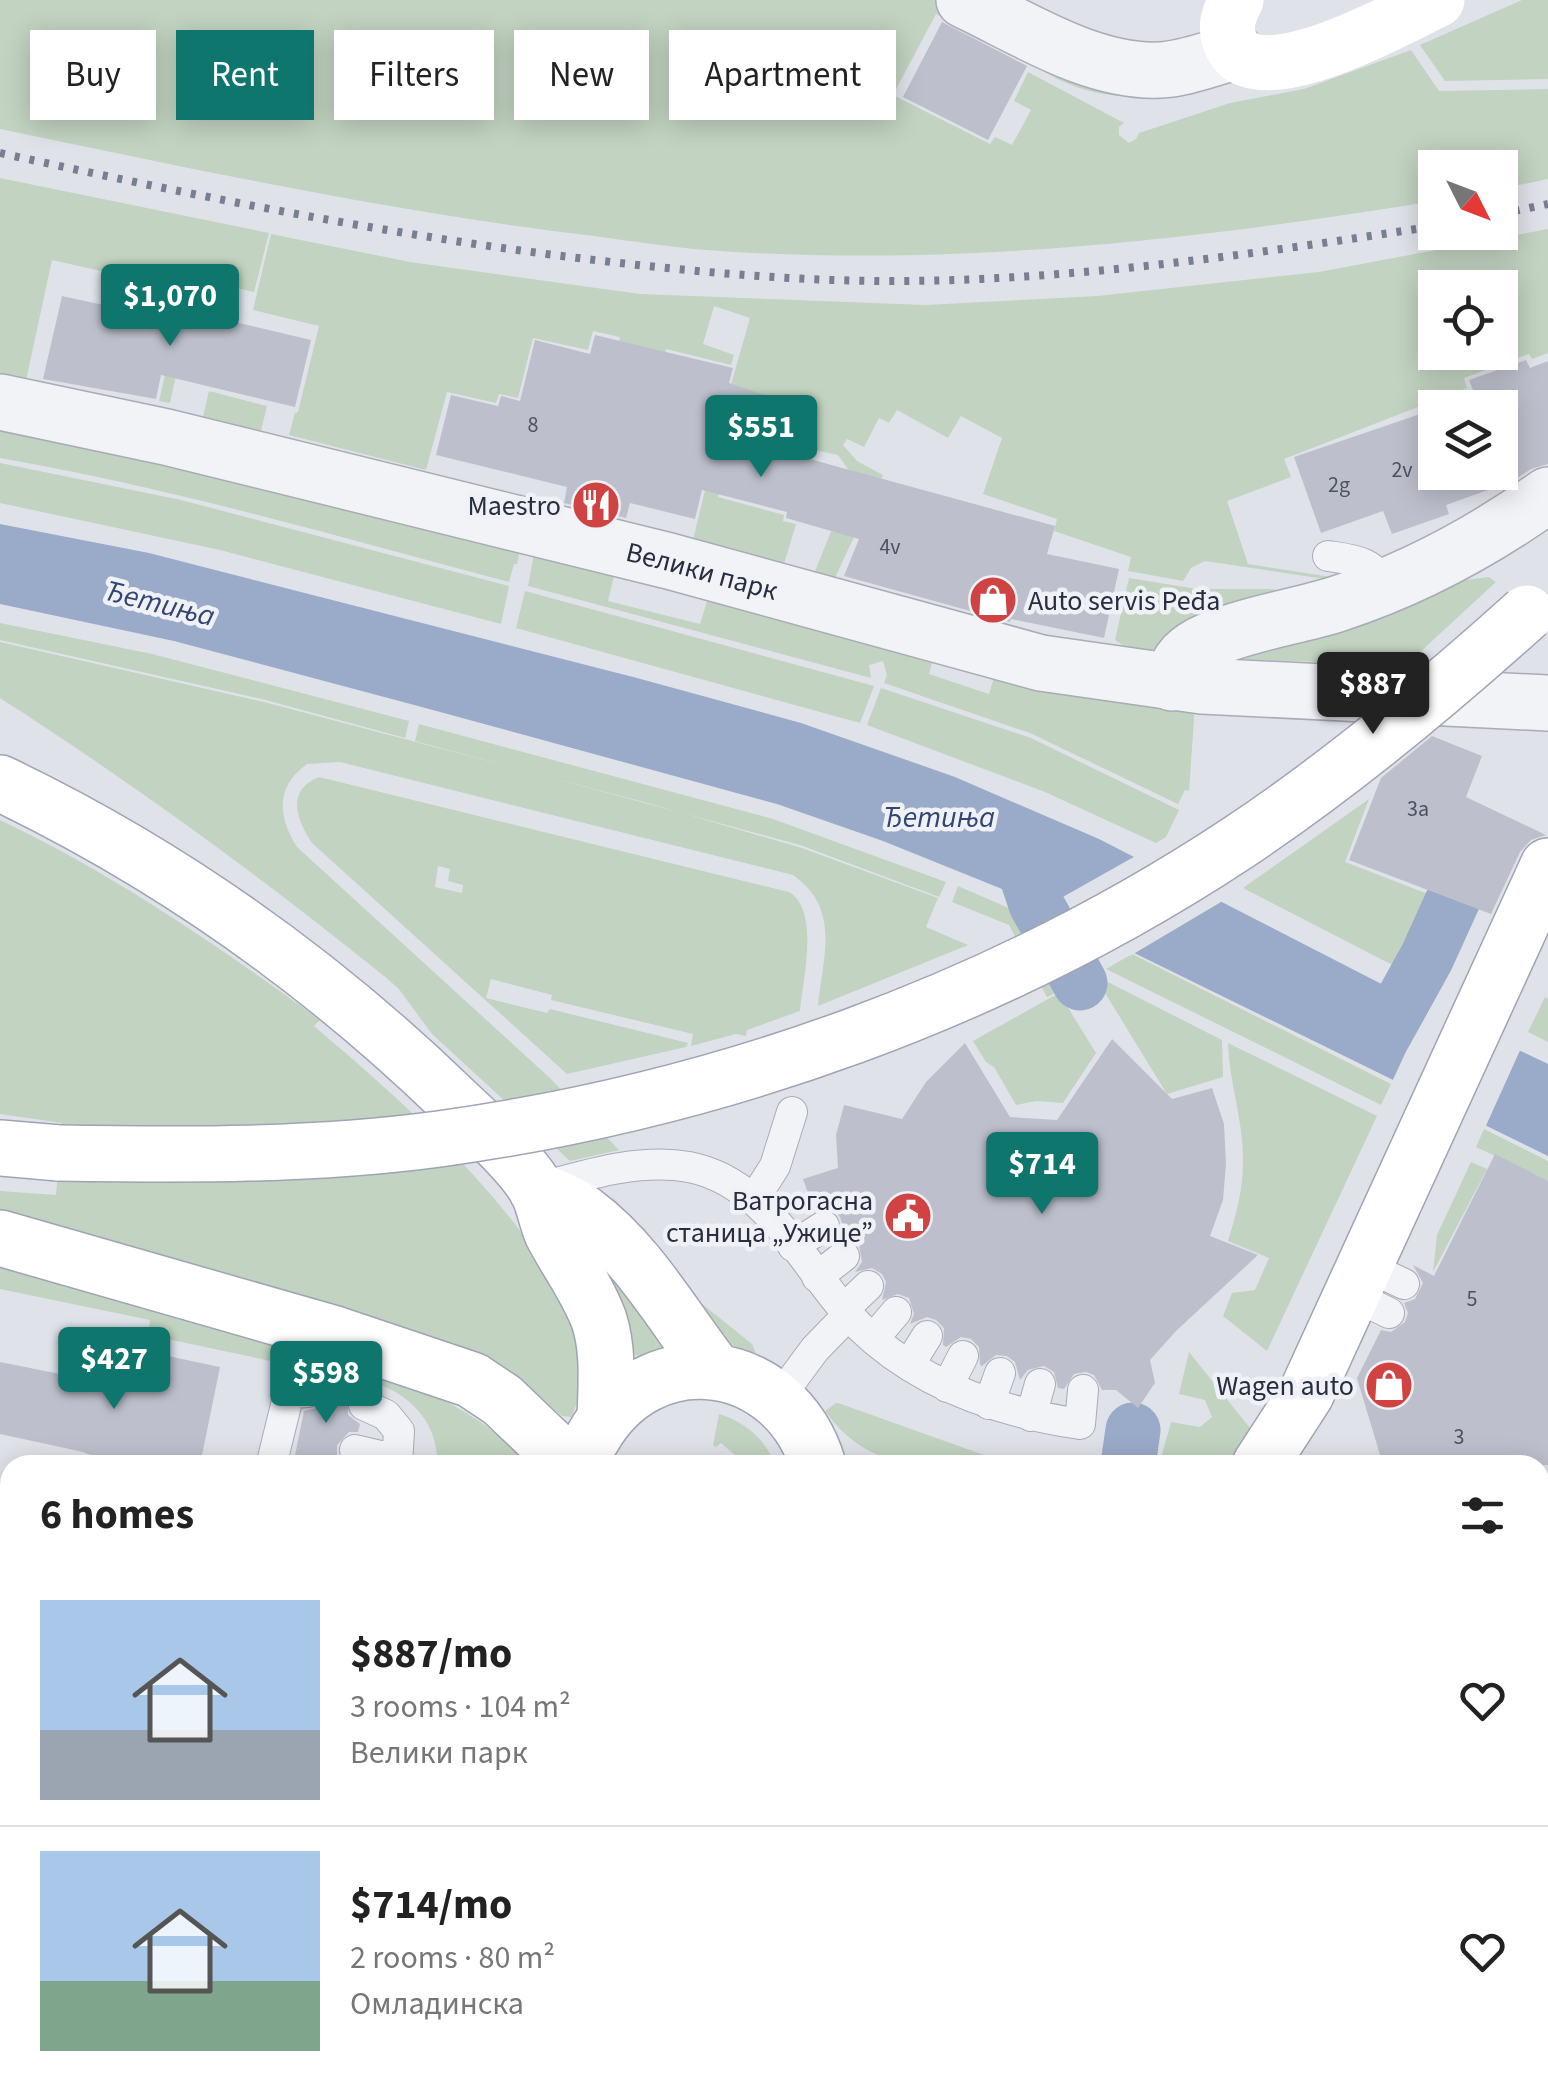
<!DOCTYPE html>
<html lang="en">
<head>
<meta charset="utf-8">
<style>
	:root { --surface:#fff; --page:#f6f6f6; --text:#222; --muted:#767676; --line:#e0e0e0; --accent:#0f766e }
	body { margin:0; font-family:"Source Sans 3",sans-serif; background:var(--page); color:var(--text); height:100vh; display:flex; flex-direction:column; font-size:38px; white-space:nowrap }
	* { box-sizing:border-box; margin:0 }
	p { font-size:32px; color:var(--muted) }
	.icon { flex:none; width:55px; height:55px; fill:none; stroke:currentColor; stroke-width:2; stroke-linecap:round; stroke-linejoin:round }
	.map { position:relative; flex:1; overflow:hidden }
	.panel { position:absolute; left:0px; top:1455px; width:1550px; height:640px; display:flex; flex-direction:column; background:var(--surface); border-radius:30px 30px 0 0; box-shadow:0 5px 25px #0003 }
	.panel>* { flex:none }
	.hud { position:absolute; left:30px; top:30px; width:1000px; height:90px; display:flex; gap:20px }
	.needle { width:65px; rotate:132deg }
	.fabs { position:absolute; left:1418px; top:150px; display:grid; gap:20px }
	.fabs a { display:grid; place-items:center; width:100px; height:100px; border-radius:0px; background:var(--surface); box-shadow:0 5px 25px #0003; font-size:50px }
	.price { position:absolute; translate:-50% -85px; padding:0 22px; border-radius:10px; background:var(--accent); color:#fff; font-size:32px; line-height:65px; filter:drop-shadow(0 2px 5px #0008) }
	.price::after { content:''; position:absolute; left:50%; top:60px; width:30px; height:22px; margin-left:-15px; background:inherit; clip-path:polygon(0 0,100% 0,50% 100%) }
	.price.selected { background:#222; color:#fff }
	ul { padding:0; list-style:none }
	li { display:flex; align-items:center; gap:30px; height:250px; padding:0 40px }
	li+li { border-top:2px solid var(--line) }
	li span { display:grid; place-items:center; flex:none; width:280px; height:200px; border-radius:0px; color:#555 }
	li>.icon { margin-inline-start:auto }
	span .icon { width:120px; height:120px; fill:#fffc; stroke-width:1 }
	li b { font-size:42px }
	h2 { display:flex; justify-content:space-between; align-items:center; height:120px; padding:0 40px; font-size:42px }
	.tag { padding:0 35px; border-radius:0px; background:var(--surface); box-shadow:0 5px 25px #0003; font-size:35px; line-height:90px }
	.tag.selected { background:var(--accent); color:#fff }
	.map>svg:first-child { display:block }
	.built { fill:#d2d4de }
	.green { fill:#c2d3c1; fill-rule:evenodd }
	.water { fill:#9aaac9 }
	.pier { fill:#e0e2e9 }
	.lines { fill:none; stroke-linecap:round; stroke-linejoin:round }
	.canal { stroke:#9aaac9; stroke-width:55 }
	.building { fill:#bdc0cc }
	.lane-casing { stroke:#a9acb6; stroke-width:32 }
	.street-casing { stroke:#a9acb6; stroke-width:58 }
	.primary-casing { stroke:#9fa4b5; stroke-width:58 }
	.lane { stroke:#f2f3f7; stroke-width:30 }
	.street { stroke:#f2f3f7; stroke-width:55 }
	.secondary { stroke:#fff; stroke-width:55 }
	.primary { stroke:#fff; stroke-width:55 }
	.rail { stroke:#797f92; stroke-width:8; stroke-dasharray:5 10; stroke-linecap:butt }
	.primary-bridge-casing { stroke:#9fa4b5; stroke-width:58; stroke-linecap:butt }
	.primary-bridge { stroke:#fff; stroke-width:55 }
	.labels { text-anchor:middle; stroke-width:9; stroke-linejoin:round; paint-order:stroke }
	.number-label { font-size:22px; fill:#4d5263 }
	.poi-label { font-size:28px; fill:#282d40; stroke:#eff1f6; text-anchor:end }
	.street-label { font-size:28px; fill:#282d40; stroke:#eff1f6 }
	.water-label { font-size:30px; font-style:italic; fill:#324574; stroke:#eff1f6 }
</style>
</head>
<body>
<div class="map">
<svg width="1548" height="2095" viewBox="0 0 1548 2095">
	<rect width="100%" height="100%" fill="#e0e2e9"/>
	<path class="built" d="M 903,2085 L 1332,2085 L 1308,2095 L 907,2095 Z"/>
	<path class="green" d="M 0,0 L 943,0 L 1145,96 C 1101,99 1061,86 1027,60 C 1003,42 964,28 936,14 L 893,95 L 990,144 L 995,137 L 1012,145 L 1031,110 L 1014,101 L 1028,72 L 1124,123 L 1119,127 L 1119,135 L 1129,143 L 1136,139 L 1139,133 L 1230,103 L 1304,89 L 1411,50 L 1439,91 L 1548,89 L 1548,179 L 1500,189 L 1500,168 L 1435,168 L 1435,201 C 1194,240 951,268 706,250 C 669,247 631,241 594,236 C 393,212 197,170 0,129 Z
		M 1522,0 L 1548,0 L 1548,79 L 1445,81 L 1420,45 Z
		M 0,178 L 269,233 L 254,292 L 197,279 L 170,403 L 159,401 L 179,313 L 163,309 L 169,282 L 126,272 L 123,276 L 52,260 L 25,385 L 0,381 Z
		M 1548,229 L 1548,353 L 1532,359 L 1529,354 L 1464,378 L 1467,388 L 1284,459 L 1291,477 L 1227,501 L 1248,564 L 1351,580 L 1351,583 L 1205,561 L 1191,568 L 1183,581 L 1128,571 L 1131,557 L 1054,531 L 1057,519 L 983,494 L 1002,438 L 961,416 L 948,438 L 897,410 L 889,423 L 879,418 L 864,447 L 847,439 L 843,445 L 857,461 L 883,475 L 833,582 L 814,574 L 853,476 L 838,455 L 718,430 L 750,318 L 714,306 L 703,344 L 734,355 L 731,365 L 666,349 L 651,406 L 616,358 L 620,337 L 593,331 L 588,350 L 533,338 L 518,398 L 499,394 L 496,403 L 447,392 L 426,470 L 289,435 L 295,413 L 298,412 L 319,326 L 253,310 L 271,234 L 410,262 L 640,294 L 925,305 L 1097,296 L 1319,272 ZM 1435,288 L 1500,288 L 1500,352 L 1435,352 Z
		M 209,391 L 267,406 L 259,439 L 201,425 Z
		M 0,423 L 521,546 L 517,564 L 514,564 L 509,582 C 340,537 172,488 0,458 Z
		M 714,453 L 728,456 L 718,497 L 784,515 L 783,521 L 796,524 L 784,564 L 693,540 Z
		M 0,463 L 181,500 L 509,586 L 501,624 L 220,550 L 0,503 Z
		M 535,549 L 616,568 L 608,601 L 700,624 L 710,592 L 934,655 L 929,674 L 989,694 L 996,671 L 1195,705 L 1189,791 L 1185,790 L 1178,804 L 1030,733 L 884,683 L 887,675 L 883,661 L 869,665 L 871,678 L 528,586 Z
		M 1489,577 L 1496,582 L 1406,665 L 1210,658 L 1442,583 Z
		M 1129,578 L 1197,589 L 1270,589 L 1303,594 L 1169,640 L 1141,657 L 1115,640 Z
		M 525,591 L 874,686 L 860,723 L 516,628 Z
		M 0,623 L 152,654 L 409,721 L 405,738 L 262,699 L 0,640 Z
		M 0,642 L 264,702 L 644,802 L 802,848 L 938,898 L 926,927 L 968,945 L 818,1006 C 823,955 841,909 793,875 L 340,762 L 307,764 C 275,787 278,817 297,847 L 551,1079 L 619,1150 L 570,1161 L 432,1034 L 398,988 L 384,976 C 260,876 134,784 0,698 Z
		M 881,688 L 1031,738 L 1179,810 L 1166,837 L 1156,843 L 1045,792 L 867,725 Z
		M 419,724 L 773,819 L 946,882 L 939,897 L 800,845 L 415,741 Z
		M 319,777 L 789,892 C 820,910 803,980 800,1011 L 747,1030 L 746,1036 L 736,1034 L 691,1046 L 693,1034 L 551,1000 L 552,995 L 491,979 L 486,998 L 547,1013 L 550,1009 L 688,1043 L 686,1047 L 567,1074 L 312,843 C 296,819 286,790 319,777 ZM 438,866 L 450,869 L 448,881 L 463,885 L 462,893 L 435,887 Z
		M 1369,799 L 1345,862 L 1441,899 L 1470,824 L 1459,871 L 1410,974 L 1243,888 Z
		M 0,820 C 114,874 218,946 320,1020 L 314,1026 C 397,1097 633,1293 571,1417 L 562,1416 L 502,1365 L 438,1339 L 0,1218 L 0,1191 L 56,1195 L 62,1123 L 0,1114 Z
		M 958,886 L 1027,916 L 1066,988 L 1047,997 L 1009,925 L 952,902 Z
		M 1458,904 L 1472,909 L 1436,987 L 1422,980 Z
		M 1132,954 L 1391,1084 L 1381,1105 L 1106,969 Z
		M 1094,975 L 1222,1040 L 1223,1077 L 1167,1094 Z
		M 1059,993 L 1096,1053 L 1063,1103 L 1036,1101 L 1016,1105 L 994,1067 L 986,1062 L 973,1041 Z
		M 1545,997 L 1548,999 L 1548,1042 L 1528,1032 Z
		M 1228,1043 L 1377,1116 L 1267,1351 L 1223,1316 L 1232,1293 L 1255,1290 L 1269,1258 L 1228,1241 C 1236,1215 1243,1190 1243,1162 C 1244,1122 1229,1083 1228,1043 Z
		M 1484,1129 L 1548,1161 L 1548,1181 L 1476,1147 Z
		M 1471,1162 L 1487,1169 L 1433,1272 L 1437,1235 Z
		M 611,1195 L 701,1303 L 752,1344 L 756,1354 L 723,1342 L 628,1221 Z
		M 582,1234 L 666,1346 L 639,1356 L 630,1354 Z
		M 0,1260 L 413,1386 C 459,1406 496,1428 530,1465 L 437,1465 C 439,1425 412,1395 375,1383 L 148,1335 L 150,1320 L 0,1289 Z
		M 1189,1352 L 1254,1433 L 1232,1465 L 1159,1465 L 1171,1422 L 1200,1427 L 1212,1417 L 1205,1400 L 1179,1394 Z
		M 836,1403 L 841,1404 L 1012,1465 C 937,1465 874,1479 825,1411 Z
		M 719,1414 C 745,1422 766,1439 775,1465 L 740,1465 L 736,1456 L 721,1443 L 716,1447 L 713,1445 Z
		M 0,1745 L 10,1765 L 10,2085 L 72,2085 L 71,2095 L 0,2095 Z"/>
	<path class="water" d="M 0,524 L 149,553 L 637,678 L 801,723 L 955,777 L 1099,839 L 1399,993 L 1548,1064 L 1548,1156 L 1012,893 L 883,841 L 777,804 L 418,706 L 174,641 L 0,604 Z"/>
	<path class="pier" d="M 1139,854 L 1226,899 L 1130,956 L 1038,911 Z
		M 1429,1002 L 1522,1046 L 1484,1130 L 1390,1086 Z"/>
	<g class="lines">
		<path class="canal" d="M 1018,851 L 1036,904 L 1080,983
			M 1385,1033 L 1427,957 L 1466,871
			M 1128,1465 L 1133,1430"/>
	</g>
	<path class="building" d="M 942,22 L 1027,66 L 988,140 L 903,97 Z
		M 123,276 L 166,286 L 162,305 L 311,340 L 295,407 L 161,375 L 156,399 L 43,379 L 62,296 L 117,308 Z
		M 595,335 L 733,368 L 729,383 L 770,397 L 755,444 L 1055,526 L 1047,554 L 1119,569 L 1104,638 L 1011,619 L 1010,622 L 844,576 L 859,539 L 786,518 L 787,512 L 702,490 L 695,519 L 630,503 L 626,518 L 564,503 L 567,487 L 436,455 L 451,395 L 498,406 L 501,396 L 520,401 L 535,340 L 590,354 Z
		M 1526,360 L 1530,368 L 1548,361 L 1548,464 L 1531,469 L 1513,481 L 1446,505 L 1449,514 L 1392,534 L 1383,511 L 1321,533 L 1294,457 L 1435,409 L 1435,472 L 1500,472 L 1500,408 L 1440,408 L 1475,395 L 1469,380 Z
		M 1432,736 L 1482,756 L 1466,797 L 1546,835 L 1531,840 L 1520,852 L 1491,914 L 1349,860 L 1381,778 Z
		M 1112,1039 L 1172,1099 L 1212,1088 L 1224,1124 L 1226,1164 L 1223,1200 L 1210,1236 L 1258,1255 L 1176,1331 L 1150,1360 L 1155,1383 L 1138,1408 L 1116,1390 L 1102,1390 L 1094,1375 L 1086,1372 L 1074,1374 L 1064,1389 L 1058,1388 L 1054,1372 L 1044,1366 L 1028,1370 L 1020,1380 L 1015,1362 L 1007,1356 L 996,1355 L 982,1366 L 980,1365 L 979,1347 L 971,1339 L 961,1337 L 946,1347 L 943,1345 L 944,1328 L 936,1320 L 927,1317 L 910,1324 L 914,1314 L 909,1298 L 898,1294 L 882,1300 L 886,1282 L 882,1274 L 872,1268 L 855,1272 L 862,1262 L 859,1245 L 850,1238 L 836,1239 L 843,1226 L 840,1217 L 832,1209 L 814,1210 L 803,1179 L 838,1168 L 836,1135 L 844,1105 L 902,1119 L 926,1082 L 965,1043 L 1010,1117 L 1057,1120 Z
		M 1495,1154 L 1548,1181 L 1548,1465 L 1383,1465 L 1357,1378 L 1381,1330 L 1391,1332 L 1405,1322 L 1408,1313 L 1404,1303 L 1415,1299 L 1423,1283 L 1413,1265 L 1434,1276 Z
		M 144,1351 L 220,1367 L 200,1465 L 116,1465 L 83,1452 L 0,1434 L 0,1362 L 135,1389 Z
		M 318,1377 L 368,1387 L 354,1389 L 347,1398 L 348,1415 L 360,1424 L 358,1432 L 349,1432 L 337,1445 L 337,1456 L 344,1465 L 293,1465 L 304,1411 L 317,1408 L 324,1399 L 326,1390 Z"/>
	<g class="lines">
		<g class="lane-casing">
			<path id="lane" d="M 1328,556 C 1355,560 1373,561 1386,587
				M 538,1188 C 586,1175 639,1158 689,1167 C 771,1183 806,1273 859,1326 C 919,1385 998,1412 1080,1424 L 1083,1390
				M 754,1199 L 775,1166 L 792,1112
				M 793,1246 L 824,1226
				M 1364,1265 L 1404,1284
				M 817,1277 L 844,1256
				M 1351,1294 L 1389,1313
				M 844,1309 L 868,1286
				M 874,1338 L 896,1312
				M 909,1365 L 927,1336
				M 947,1387 L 963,1356
				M 778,1399 L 815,1349 L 849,1314
				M 989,1404 L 1000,1373
				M 364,1405 L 386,1415 L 399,1431 L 397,1465
				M 1031,1416 L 1040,1384
				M 355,1450 L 398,1460
				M 272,1462 L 288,1397 L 293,1393 L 307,1392
				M 4,1752 L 10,1750
				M 239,2085 L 244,2095
				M 1020,2085 L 1026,2095
				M 1268,2095 L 1271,2085"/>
		</g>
		<g class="street-casing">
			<g id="street">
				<path d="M 964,0 C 1023,28 1092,73 1160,70 C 1185,69 1211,58 1236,52"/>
				<path id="s1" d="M 0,402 L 166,437 L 669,561 L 1041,663 L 1202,686 L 1548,703"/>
				<path d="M 1172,683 C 1176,660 1189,649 1210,640 C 1250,623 1296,617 1337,604 C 1414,579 1482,542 1548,495"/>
				<path d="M 0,1579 L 10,1582"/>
				<path d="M 1540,2081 L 1547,2095"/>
				<path d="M 158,2085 L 162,2095"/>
			</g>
		</g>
		<g class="primary-casing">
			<path id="primary" d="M 0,783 C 169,864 320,971 454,1101 C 478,1124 521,1161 537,1190 C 544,1203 546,1219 552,1233 C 567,1262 587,1288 599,1320 C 609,1351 606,1386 605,1418
				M 0,1148 L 59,1153
				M 536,1189 C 553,1197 571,1203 585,1214 C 639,1254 675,1320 716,1372
				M 0,1238 L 335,1334 L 472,1380 L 502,1400 L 570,1465
				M 592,1439 C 649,1336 785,1355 818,1465
				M 1260,1465 L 1306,1394 L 1548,866
				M 1540,1584 L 1548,1583"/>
		</g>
		<use href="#lane" class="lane"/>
		<use href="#street" class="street"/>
		<path class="secondary" d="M 1236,0 C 1228,15 1224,28 1231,44 C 1257,99 1400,17 1437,0
			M 794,2085 L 799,2095"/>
		<use href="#primary" class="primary"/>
		<path class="rail" d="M 0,153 C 195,196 388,235 586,259 C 694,272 802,282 910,281 C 1086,279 1261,253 1435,226
			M 1500,214 L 1548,204"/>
		<g class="primary-bridge-casing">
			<path id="primary-bridge" d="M 59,1153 C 186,1155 313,1156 439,1139 C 721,1100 998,1001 1236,844 C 1340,775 1435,696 1527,613"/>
		</g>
		<use href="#primary-bridge" class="primary-bridge"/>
	</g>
	<defs>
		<g id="restaurant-disc" transform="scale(2.5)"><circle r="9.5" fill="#cf4443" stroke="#eff1f6"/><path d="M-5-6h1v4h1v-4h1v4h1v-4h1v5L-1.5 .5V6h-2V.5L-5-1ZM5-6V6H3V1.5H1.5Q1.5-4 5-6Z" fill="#fff"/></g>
		<g id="shop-disc" transform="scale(2.5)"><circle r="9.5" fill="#cf4443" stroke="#eff1f6"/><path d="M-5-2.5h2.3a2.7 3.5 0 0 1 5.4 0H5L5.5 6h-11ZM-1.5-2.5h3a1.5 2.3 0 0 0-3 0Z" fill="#fff"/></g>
		<g id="civic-disc" transform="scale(2.5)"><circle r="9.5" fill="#cf4443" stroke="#eff1f6"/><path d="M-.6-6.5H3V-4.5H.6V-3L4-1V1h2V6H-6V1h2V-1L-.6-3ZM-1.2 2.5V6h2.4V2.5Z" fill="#fff"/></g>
	</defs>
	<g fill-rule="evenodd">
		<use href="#restaurant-disc" x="596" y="505"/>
		<use href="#shop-disc" x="993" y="600"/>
		<use href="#civic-disc" x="908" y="1216"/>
		<use href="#shop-disc" x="1389" y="1385"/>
	</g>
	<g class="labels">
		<g class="number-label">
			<text x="533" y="432">8</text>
			<text x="1402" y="477">2v</text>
			<text x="1339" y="492">2g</text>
			<text x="890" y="554">4v</text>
			<text x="1418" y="816">3a</text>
			<text x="1472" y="1306">5</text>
			<text x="1459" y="1444">3</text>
		</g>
		<g class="poi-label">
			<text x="561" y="515">Maestro</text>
			<text x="1028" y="610" text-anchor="start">Auto servis Peđa</text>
			<text x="873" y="1210">Ватрогасна<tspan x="873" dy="32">станица „Ужице”</tspan></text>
			<text x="1354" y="1395">Wagen auto</text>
		</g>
		<g class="street-label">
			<text dy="10" stroke="none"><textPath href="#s1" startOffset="722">Велики парк</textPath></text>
		</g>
		<g class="water-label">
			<text transform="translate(160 603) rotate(14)" y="10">Ђетиња</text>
			<text x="939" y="827">Ђетиња</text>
		</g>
	</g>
</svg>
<div class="fabs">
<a><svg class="needle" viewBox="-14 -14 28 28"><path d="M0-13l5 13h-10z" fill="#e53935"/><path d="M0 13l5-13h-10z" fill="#767676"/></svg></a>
<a><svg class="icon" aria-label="locate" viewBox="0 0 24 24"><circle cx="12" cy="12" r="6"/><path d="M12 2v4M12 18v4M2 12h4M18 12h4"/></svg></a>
<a><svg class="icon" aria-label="layers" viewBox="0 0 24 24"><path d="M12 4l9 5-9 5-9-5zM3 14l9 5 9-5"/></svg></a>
</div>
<b class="price" style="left:170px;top:349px">$1,070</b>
<b class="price" style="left:761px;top:480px">$551</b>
<b class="price selected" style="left:1373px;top:737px">$887</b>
<b class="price" style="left:1042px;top:1217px">$714</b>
<b class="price" style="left:114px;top:1412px">$427</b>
<b class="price" style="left:326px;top:1426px">$598</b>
<div class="hud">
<a class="tag">Buy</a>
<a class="tag selected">Rent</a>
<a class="tag">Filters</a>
<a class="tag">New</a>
<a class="tag">Apartment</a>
</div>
<section class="panel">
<h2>6 homes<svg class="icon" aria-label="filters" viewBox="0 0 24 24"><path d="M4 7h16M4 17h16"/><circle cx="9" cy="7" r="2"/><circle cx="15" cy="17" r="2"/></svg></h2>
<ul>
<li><span style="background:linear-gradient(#a9c7e8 65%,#9aa5b1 0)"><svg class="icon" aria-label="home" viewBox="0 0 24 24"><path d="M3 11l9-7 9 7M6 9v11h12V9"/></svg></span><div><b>$887/mo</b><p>3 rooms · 104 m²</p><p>Велики парк</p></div><svg class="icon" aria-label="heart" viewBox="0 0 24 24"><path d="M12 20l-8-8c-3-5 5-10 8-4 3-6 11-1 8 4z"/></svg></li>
<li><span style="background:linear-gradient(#a9c7e8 65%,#7fa58c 0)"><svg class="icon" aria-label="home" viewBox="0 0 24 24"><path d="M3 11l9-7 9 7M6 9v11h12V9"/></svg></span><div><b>$714/mo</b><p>2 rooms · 80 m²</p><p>Омладинска</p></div><svg class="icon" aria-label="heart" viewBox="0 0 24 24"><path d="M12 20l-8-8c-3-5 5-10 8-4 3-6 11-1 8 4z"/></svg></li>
</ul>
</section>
</div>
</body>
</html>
